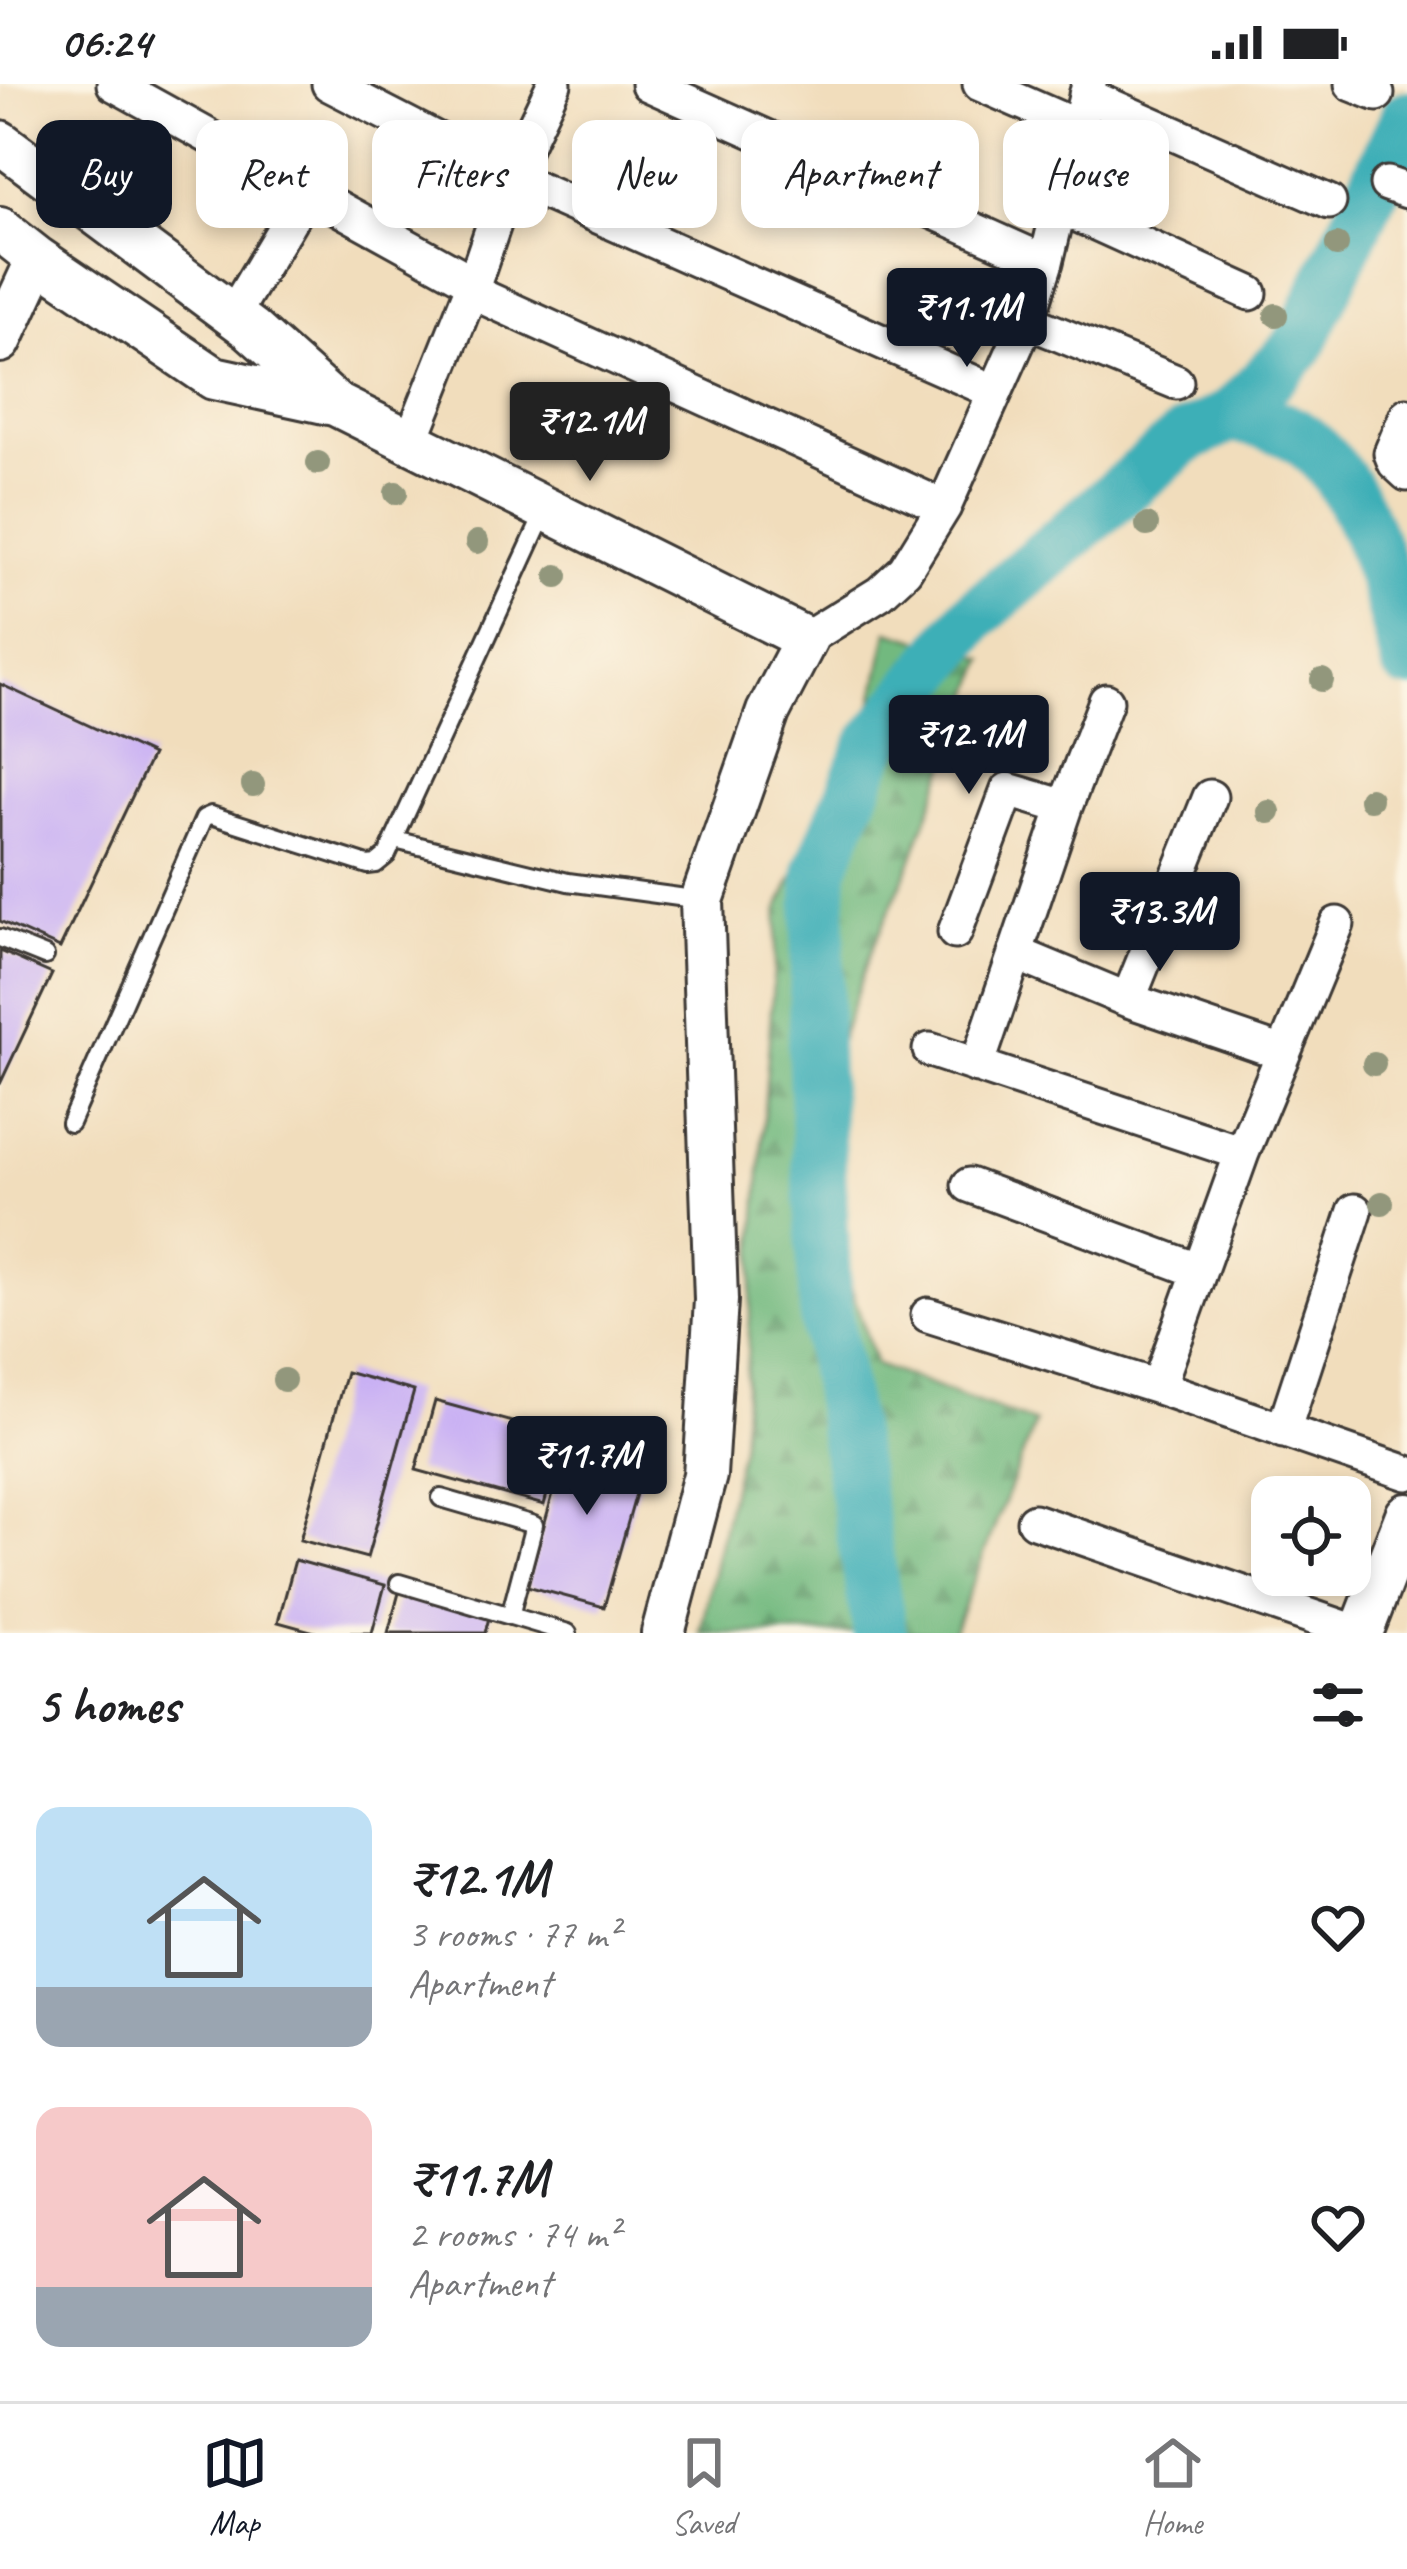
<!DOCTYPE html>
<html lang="en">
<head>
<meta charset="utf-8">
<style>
	:root { --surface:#fff; --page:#f2f2f2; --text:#202124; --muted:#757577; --line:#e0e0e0; --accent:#111827 }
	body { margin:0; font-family:Caveat,sans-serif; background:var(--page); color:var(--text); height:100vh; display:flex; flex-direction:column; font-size:45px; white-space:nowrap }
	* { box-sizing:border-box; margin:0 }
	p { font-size:39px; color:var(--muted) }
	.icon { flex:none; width:66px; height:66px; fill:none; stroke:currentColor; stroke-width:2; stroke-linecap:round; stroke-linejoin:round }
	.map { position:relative; height:1549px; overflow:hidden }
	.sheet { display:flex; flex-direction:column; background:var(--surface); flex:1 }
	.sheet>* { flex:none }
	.top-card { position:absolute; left:36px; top:36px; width:1335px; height:108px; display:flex; gap:24px }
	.buttons { position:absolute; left:1251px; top:1392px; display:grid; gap:24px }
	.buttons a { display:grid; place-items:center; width:120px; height:120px; border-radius:24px; background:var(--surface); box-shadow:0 6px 18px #0003; font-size:60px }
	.price { position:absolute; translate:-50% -102px; padding:0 27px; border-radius:12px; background:var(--accent); color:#fff; font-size:39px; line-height:78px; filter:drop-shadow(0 3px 6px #0008) }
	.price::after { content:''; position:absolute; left:50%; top:72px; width:36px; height:27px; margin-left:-18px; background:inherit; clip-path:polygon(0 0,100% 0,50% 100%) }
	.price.on { background:#222; color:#fff }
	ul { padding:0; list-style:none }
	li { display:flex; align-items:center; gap:36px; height:300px; padding:0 36px }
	li span { display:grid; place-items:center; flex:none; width:336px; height:240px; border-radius:24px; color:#555 }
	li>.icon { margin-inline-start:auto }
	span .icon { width:144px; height:144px; fill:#fffc; stroke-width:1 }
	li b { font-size:51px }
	h2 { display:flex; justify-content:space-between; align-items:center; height:144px; padding:0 36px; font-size:51px }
	.pill { padding:0 42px; border-radius:24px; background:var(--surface); box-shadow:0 6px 18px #0003; font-size:42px; line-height:108px }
	.pill.on { background:var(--accent); color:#fff }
	.status { display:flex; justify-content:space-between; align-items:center; height:84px; padding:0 60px; background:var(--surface); direction:ltr }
	.status svg { height:33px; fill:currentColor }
	.tab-bar { display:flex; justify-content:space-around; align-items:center; height:168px; border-top:3px solid var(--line); background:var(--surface); font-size:33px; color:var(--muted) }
	.tab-bar a { display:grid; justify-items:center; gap:6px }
	.tab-bar .on { color:var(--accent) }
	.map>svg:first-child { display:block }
	.forest { fill:url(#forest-firs); stroke:#476a4e; stroke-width:3 }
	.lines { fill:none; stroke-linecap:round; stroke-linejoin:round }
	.river { stroke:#3eafb7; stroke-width:54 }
	.building { fill:#c8aff4 }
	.service-casing { stroke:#3c3934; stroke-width:22 }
	.minor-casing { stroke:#3c3934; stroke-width:39 }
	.tertiary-casing { stroke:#3c3934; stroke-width:48 }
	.service { stroke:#fff; stroke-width:16 }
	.minor { stroke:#fff; stroke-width:33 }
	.tertiary { stroke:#fff; stroke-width:42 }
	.tree { fill:#92977c }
</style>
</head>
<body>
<div class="status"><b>06:24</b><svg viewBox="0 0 49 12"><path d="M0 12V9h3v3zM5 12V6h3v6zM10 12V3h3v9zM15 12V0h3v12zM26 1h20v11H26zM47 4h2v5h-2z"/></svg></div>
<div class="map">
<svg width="1407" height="1549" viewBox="0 0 1407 1549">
	<defs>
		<pattern id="forest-firs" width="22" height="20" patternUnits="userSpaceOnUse" patternTransform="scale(3)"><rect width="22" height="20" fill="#72b97f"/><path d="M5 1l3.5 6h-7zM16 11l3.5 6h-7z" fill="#629e6d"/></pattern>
	</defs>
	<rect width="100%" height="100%" fill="#fcf5e5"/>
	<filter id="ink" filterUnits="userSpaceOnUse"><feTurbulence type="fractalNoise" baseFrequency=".00833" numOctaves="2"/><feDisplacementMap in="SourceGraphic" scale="24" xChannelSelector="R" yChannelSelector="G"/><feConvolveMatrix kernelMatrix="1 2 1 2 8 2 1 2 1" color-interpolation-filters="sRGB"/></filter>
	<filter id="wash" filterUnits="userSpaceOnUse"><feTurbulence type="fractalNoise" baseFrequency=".004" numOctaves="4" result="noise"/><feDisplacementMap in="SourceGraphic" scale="48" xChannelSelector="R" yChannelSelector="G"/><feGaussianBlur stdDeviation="2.7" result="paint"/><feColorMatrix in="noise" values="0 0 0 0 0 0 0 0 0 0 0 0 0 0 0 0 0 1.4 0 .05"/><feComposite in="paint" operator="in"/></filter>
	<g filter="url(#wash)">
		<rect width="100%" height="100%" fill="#f1ddbc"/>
		<path class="forest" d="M 888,547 L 985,575 L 909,783 L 871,867 L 826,997 L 842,1092 L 850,1200 L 876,1281 L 1035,1339 L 953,1549 L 700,1549 L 741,1362 L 778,826 L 873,618 Z"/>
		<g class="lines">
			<path class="river" d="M 1232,331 L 1298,263 L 1407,33
				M 880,1549 L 826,1233 L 814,961 L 821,785 L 871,664 L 973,533 L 1183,355 L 1232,331 C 1251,337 1277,340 1294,350 C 1364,392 1387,505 1407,578"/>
		</g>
		<g id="blocks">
			<path class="building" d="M 0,600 L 152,671 L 60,864 L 0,837 Z
				M 0,867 L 52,890 L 0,1000 Z
				M 346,1288 L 414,1307 L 367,1474 L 300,1456 Z
				M 435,1317 L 563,1352 L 544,1421 L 416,1386 Z
				M 571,1345 L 648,1367 L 604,1523 L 527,1502 Z
				M 295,1476 L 385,1501 L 372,1549 L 318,1549 L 278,1538 Z
				M 400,1505 L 490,1530 L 485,1549 L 388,1549 Z"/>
		</g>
	</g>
	<g filter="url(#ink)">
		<use href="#blocks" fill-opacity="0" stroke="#3c3934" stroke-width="3"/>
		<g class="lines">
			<g class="service-casing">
				<path id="service" d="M 395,756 L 568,798 L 701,816
					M 0,854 L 45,872
					M 70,1039 L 204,734 L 211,731 L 368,781 L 376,780 L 387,771 L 547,423
					M 441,1414 L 534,1441 L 510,1532
					M 399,1499 L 568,1549"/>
			</g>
			<g class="minor-casing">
				<path id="minor" d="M 114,0 L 474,199 L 510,93 L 554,0
					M 329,0 L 510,93 L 995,308
					M 648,0 L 1046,178
					M 980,0 L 1076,42
					M 1352,0 L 1377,10
					M 1086,11 L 1329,118
					M 1387,100 L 1407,107
					M 1058,122 L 1250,209
					M 470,207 L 944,423
					M 233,231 L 307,107
					M 1027,237 L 1176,298
					M 1407,331 L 1391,369 L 1395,379 L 1407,390
					M 410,359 L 474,199
					M 806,555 L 880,509 L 905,486 L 944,423 L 1027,237 L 1046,178 L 1089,0
					M 955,848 L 1008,706 L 1065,723
					M 1015,869 L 1128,916 L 1283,969
					M 1128,916 L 1210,713
					M 930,966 L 1242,1069
					M 977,982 L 1065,723 L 1106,617
					M 969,1101 L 1197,1186
					M 928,1231 L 1158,1303 L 1407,1389
					M 1158,1303 L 1242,1069 L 1337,840
					M 1283,1347 L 1355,1127
					M 1034,1437 L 1359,1549"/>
			</g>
			<g class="tertiary-casing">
				<path id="tertiary" d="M 0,58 L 251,245 L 335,320 L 806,555 L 768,628 L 702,816 L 716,1216 L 705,1391 L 663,1549
					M 0,145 L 38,175 L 214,294 L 334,320
					M 0,257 L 38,175
					M 1361,1549 L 1407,1431"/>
			</g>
			<use href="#service" class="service"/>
			<use href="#minor" class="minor"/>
			<use href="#tertiary" class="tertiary"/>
		</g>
		<g class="tree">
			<circle cx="1337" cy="161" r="12"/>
			<circle cx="1276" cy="231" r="12"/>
			<circle cx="318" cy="379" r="12"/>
			<circle cx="396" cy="409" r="12"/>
			<circle cx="1147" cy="441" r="12"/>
			<circle cx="477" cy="458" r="12"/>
			<circle cx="557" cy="492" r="12"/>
			<circle cx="1322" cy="596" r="12"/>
			<circle cx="253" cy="701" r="12"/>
			<circle cx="1370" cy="715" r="12"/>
			<circle cx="1269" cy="728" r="12"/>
			<circle cx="1374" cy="980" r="12"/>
			<circle cx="1382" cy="1119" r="12"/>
			<circle cx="284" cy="1296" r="12"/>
		</g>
	</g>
</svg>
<div class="buttons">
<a><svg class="icon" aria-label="locate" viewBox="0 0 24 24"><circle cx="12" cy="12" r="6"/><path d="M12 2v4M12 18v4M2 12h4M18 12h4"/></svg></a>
</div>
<b class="price" style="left:967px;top:286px">₹11.1M</b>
<b class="price on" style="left:590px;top:400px">₹12.1M</b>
<b class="price" style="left:969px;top:713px">₹12.1M</b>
<b class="price" style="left:1160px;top:890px">₹13.3M</b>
<b class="price" style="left:587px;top:1434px">₹11.7M</b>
<div class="top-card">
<a class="pill on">Buy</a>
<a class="pill">Rent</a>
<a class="pill">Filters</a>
<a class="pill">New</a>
<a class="pill">Apartment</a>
<a class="pill">House</a>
</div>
</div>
<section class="sheet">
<h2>5 homes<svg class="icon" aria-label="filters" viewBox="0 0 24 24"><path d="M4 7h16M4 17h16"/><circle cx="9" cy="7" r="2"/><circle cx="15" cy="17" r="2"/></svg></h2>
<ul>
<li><span style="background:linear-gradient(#bfe0f5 75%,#9aa5b1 0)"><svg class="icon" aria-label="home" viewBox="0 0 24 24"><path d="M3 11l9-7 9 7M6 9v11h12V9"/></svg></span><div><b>₹12.1M</b><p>3 rooms · 77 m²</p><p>Apartment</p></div><svg class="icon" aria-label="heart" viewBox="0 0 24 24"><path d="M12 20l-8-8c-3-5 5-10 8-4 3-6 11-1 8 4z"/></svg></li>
<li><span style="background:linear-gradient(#f6c9c9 75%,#9aa5b1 0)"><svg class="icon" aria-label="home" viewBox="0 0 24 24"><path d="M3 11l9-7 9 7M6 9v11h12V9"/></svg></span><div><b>₹11.7M</b><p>2 rooms · 74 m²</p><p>Apartment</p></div><svg class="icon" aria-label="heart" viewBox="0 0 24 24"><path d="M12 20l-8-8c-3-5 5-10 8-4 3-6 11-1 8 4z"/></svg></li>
</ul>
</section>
<nav class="tab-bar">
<a class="on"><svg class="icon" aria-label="map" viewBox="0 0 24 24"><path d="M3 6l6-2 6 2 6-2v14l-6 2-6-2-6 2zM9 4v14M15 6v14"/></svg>Map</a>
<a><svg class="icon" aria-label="saved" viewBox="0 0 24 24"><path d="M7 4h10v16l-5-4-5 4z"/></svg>Saved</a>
<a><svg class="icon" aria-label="home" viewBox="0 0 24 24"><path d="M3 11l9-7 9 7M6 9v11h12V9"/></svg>Home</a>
</nav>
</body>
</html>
